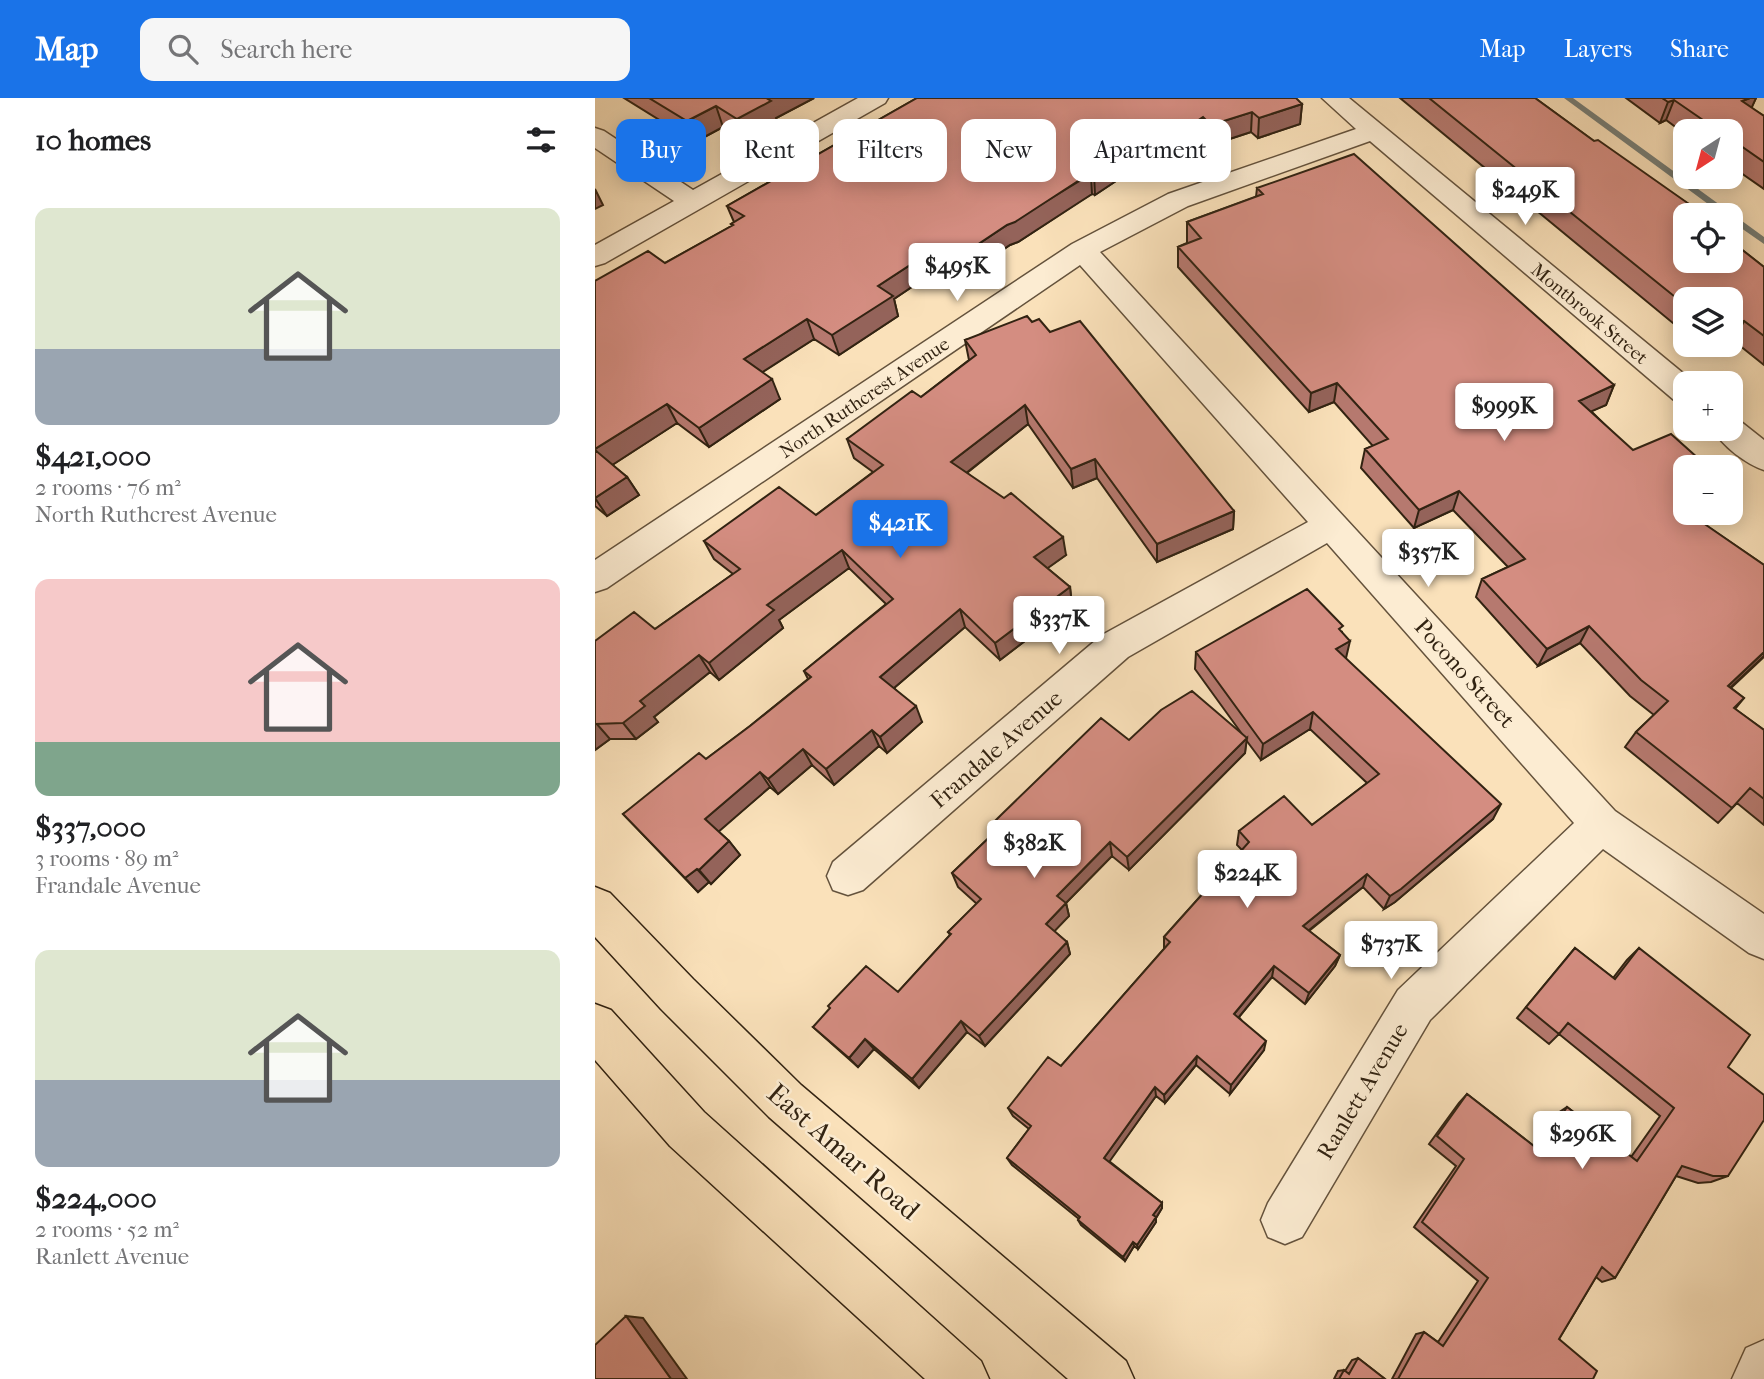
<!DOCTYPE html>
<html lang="en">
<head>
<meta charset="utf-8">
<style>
	:root { --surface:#fff; --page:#f6f6f6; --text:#202124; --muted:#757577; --accent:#1a73e8 }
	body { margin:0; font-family:"IM FELL French Canon",serif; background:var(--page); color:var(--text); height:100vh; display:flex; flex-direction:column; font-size:26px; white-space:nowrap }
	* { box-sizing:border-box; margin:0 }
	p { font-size:23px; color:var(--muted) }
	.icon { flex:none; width:38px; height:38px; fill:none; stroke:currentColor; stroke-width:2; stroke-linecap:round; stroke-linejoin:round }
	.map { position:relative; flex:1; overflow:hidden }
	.drawer { display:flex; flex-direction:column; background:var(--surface); width:595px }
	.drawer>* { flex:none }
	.guide { position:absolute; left:21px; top:21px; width:665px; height:63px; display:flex; gap:14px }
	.needle { width:46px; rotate:216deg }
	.buttons { position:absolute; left:1078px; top:21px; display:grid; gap:14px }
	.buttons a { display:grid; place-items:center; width:70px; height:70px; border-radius:14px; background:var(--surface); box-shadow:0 4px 18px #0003; font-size:35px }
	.price { position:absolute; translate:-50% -60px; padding:0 16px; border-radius:7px; background:#fff; color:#222; font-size:23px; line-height:46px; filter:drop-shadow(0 2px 4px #0008) }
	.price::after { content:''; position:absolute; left:50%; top:42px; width:21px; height:16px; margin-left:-10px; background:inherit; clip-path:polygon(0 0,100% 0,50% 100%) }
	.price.active { background:var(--accent); color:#fff }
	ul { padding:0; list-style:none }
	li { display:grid; align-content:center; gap:14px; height:371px; padding:0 35px }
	li span { display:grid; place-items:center; height:217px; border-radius:14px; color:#555 }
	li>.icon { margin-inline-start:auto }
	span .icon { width:126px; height:126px; fill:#fffc; stroke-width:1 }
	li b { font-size:30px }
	h2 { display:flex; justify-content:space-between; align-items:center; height:84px; padding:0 35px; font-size:30px }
	.tag { padding:0 24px; border-radius:14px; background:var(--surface); box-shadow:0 4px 18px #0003; font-size:24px; line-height:63px }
	.tag.active { background:var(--accent); color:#fff }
	header { display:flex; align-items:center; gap:42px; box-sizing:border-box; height:98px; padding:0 35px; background:var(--accent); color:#fff }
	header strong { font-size:33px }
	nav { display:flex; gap:38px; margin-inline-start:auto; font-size:24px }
	.search { width:490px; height:63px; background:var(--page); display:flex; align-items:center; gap:18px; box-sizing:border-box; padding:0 24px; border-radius:14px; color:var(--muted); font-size:26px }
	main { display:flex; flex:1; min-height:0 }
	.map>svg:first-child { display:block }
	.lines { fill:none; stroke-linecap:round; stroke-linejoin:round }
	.stream { fill:#767e77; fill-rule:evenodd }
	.minor-casing { stroke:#64523c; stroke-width:3 }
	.tertiary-casing { stroke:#64523c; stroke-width:3 }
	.primary-casing { stroke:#322312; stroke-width:3 }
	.minor { fill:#fcecd2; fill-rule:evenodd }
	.tertiary { fill:#fcecd2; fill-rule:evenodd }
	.primary { fill:#fae1ba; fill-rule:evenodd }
	.wall { fill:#b6796f; stroke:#322312; stroke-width:2 }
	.shaded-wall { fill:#94635a; stroke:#322312; stroke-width:2 }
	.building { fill:#d48d81; stroke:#322312; stroke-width:2 }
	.labels { text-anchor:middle; stroke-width:5; stroke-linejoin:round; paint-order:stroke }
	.far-street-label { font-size:19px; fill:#322312; stroke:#fcecd2 }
	.street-label { font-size:23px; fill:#322312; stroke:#fcecd2 }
	.near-street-label { font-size:28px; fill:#322312; stroke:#fcecd2 }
</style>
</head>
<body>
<header>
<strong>Map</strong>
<div class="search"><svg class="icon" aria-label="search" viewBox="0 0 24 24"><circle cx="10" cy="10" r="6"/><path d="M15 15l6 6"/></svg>Search here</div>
<nav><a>Map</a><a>Layers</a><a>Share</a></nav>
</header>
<main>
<section class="drawer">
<h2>10 homes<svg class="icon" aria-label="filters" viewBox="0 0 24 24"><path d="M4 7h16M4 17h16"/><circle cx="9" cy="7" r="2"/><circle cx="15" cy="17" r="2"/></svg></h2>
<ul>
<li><span style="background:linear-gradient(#dfe7d0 65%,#9aa5b1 0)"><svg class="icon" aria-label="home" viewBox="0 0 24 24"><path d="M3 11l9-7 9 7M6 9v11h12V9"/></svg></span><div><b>$421,000</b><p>2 rooms · 76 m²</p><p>North Ruthcrest Avenue</p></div></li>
<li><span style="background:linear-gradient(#f6c9c9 75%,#7fa58c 0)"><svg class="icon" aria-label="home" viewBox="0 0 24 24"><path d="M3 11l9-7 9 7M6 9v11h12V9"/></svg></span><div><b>$337,000</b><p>3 rooms · 89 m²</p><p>Frandale Avenue</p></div></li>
<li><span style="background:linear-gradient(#dfe7d0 60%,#9aa5b1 0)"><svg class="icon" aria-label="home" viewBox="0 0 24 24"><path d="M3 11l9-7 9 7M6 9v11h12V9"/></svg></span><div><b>$224,000</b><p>2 rooms · 52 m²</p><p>Ranlett Avenue</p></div></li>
</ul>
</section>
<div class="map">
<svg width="1169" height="1281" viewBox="0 0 1169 1281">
	<rect width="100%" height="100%" fill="#fae1ba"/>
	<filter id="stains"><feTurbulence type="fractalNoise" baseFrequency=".00286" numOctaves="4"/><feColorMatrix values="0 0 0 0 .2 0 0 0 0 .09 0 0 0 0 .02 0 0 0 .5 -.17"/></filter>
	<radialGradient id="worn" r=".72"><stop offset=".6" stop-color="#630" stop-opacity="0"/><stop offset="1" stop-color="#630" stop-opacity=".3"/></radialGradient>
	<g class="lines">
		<path class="stream" d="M 969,0 L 978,0 L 1169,139 L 1169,146 L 1136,123 L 1136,117 L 1128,117 Z"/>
		<g class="minor-casing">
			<path id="minor" d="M 263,0 L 293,0 L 290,5 L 10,165 L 0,168 L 0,147 L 79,103 L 0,50 L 0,30 L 9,33 L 98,92 Z
				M 727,0 L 754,0 L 1100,285 L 1090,285 L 1090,305 L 1079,302 L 775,43 L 593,108 L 505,154 L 1020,713 L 1169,816 L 1169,861 L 1154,855 L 1008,751 L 835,922 L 707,1139 L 690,1146 L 673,1139 L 666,1122 L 673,1105 L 803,892 L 979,725 L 732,445 L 533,559 L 268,792 L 253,797 L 238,792 L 232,778 L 238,764 L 507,537 L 713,424 L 485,167 L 12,490 L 0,494 L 0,462 L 477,146 L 573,96 L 761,31 Z
				M 1136,320 L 1145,323 L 1169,342 L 1169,372 C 1151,366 1127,348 1118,331 L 1136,331 Z"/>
		</g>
		<g class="tertiary-casing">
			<path id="tertiary" d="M 1169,1242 L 1169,1281 L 1137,1281 L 1151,1250 Z"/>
		</g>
		<g class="primary-casing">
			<path id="primary" d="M 0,789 L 15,795 L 98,881 L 206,987 L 531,1263 L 539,1281 L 473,1281 L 174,1019 L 66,911 L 0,839 Z
				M 0,906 L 16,912 L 109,1014 L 386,1263 L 394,1281 L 330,1281 L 75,1048 L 0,962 Z"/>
		</g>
		<use href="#minor" class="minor"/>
		<use href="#tertiary" class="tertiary"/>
		<use href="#primary" class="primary"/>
	</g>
	<path class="wall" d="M 29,0 L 219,0 L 181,20 L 182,23 L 149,41 L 128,29 L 100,44 Z
		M 322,0 L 707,6 L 705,26 L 663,40 L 656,34 L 616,47 L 607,39 L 578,59 L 566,53 L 500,97 L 497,96 L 487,102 L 423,144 L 415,147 L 362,183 L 342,172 L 299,201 L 303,218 L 244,257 L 219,241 L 167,274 L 185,301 L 114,349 L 82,325 L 17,367 L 32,379 L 44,397 L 12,418 L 0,408 L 0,183 L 70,165 L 137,128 L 136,126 L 139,124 L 132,108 Z
		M 805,0 L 940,0 L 999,43 L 1104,113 L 1102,117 L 1169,169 L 1169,267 L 1139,243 L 1090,201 L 1090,235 Z
		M 1031,0 L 1161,0 L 1156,10 L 1169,18 L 1169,91 L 1136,68 L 1136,33 L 1090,33 L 1090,36 L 1071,22 L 1065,25 Z
		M 662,90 L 1019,287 L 1011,307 L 996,313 L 1109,426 L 1169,467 L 1169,559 L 1136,590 L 1149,600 L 1140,611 L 1169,632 L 1169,727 L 1142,705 L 1123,725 L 1030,649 L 1041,634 L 1059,617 L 1035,598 L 985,545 L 943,568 L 881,499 L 887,481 L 913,469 L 858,412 L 819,430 L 766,370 L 770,351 L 778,348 L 739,304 L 714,314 L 583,169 L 583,149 L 592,145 L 592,124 L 661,99 Z
		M 437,224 L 455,234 L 639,413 L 638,431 L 562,464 L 502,380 L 478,390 L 433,326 L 372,375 L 471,457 L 452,470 L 475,489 L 477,507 L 405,562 L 370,529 L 299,590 L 327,624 L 292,655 L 284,648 L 239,687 L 217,667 L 183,696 L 175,689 L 123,733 L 134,743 L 145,757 L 116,786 L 114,784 L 103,794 L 28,716 L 111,661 L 155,628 L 213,581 L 209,573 L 291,506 L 254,470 L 184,522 L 188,530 L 124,582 L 115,574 L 59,619 L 63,624 L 41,641 L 15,641 L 0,652 L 0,543 L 60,531 L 138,476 L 119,461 L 109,443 L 221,417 L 278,374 L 259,360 L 252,341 L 326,299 L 374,262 L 370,242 Z
		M 1105,247 L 1130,247 L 1114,254 Z
		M 747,534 L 750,560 L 898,721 L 800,804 L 789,811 L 768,789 L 714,833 L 745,857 L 740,868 L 710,906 L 677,879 L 644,919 L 669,952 L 635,996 L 601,967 L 570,1005 L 561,998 L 514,1063 L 567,1105 L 567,1110 L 561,1120 L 561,1124 L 543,1151 L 539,1148 L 530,1163 L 486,1127 L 483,1122 L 484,1121 L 417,1067 L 412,1060 L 434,1031 L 418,1018 L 413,1010 L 466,968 L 569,851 L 569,839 L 647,752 L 642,747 L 644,733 L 717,727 L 772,685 L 715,631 L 666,662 L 651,642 L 650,655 L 534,772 L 517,758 L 471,805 L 474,818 L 459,833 L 472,844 L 475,856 L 390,948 L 372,934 L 324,990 L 279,951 L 263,969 L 218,929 L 303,894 L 355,837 L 353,834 L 382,806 L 363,789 L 357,775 L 400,734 L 397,726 L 534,642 L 647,636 L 600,571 L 601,554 Z
		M 980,850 L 1018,880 L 1032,862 L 1044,850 L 1133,969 L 1133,1078 L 1116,1084 L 1103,1085 L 1081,1078 L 1020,1180 L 1007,1184 L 1001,1179 L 964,1241 L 998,1281 L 797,1281 L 821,1236 L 829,1234 L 843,1244 L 883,1183 L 819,1129 L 861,1068 L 834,1046 L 864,1005 L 872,996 L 940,1049 L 960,1017 L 972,1009 L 1036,1059 L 1065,1018 L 964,936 L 954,946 L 922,920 Z
		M 763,1260 L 790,1281 L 739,1281 L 743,1273 L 749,1272 L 750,1273 L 757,1262 Z"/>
	<path class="shaded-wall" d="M 175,0 L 219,0 L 181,20 L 182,23 L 149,41 L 142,21 Z
		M 1155,0 L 1161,0 L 1153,18 L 1147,3 Z
		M 1079,2 L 1071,22 L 1065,25 L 1073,4 Z
		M 707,6 L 705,26 L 663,40 L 664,20 Z
		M 121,8 L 128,29 L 100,44 L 92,23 Z
		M 657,14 L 656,34 L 616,47 L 616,27 Z
		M 608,19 L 607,39 L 578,59 L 578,39 Z
		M 566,33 L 566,53 L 500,97 L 499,77 Z
		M 496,76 L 497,96 L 423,144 L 415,147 L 362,183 L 358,163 L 412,127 Z
		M 0,91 L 8,107 L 0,111 Z
		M 338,152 L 342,172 L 299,201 L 303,218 L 244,257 L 237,237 L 283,188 Z
		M 212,221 L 219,241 L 157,281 L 149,261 Z
		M 1149,223 L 1139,243 L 1136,244 L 1136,229 Z
		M 1118,247 L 1130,247 L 1114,254 Z
		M 177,281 L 185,301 L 114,349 L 104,330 Z
		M 742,285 L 739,304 L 714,314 L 716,295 Z
		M 1019,287 L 1011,307 L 977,322 L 984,303 Z
		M 72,306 L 82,325 L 11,371 L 0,351 Z
		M 430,307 L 433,326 L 361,383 L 356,364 Z
		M 500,361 L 502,380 L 478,390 L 476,371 Z
		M 32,379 L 44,397 L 12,418 L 0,400 Z
		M 864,393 L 858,412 L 819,430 L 824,412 Z
		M 1142,396 L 1136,406 L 1136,399 Z
		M 639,413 L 638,431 L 562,464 L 562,446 Z
		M 1105,415 L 1130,415 L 1087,437 L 1098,418 Z
		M 468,439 L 471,457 L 443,477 L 439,459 Z
		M 247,452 L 254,470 L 184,522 L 188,530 L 124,582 L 114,565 L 172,507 Z
		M 475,489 L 477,507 L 405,562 L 400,545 Z
		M 365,511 L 370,529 L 292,596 L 285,579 Z
		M 994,528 L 985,545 L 943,568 L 952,551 Z
		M 755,543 L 751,560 L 737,568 L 741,551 Z
		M 1169,554 L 1169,558 L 1120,604 L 1133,588 Z
		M 104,557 L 115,574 L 59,619 L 63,624 L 41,641 L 28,625 L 45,603 Z
		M 321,608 L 327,624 L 292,655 L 285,639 Z
		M 718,614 L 715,631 L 666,662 L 668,646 Z
		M 1,625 L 15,641 L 0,652 L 0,626 Z
		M 277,632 L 284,648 L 239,687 L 231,671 Z
		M 652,640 L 650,655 L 534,772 L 532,759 Z
		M 208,651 L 217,667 L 183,696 L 173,681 Z
		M 165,674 L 175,689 L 122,735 L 110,721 Z
		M 906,706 L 898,721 L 800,804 L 789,811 L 795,798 Z
		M 134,743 L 145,757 L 116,786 L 104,772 Z
		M 515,744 L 517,758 L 465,811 L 462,798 Z
		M 102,771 L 114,784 L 103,794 L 90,780 Z
		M 772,776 L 768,789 L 704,840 L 708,828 Z
		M 471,805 L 474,818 L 454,839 L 451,826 Z
		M 472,844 L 475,856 L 390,948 L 384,938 Z
		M 745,857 L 740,868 L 710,906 L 714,895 Z
		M 679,868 L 677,879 L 638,926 L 639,916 Z
		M 366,923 L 372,934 L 324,990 L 317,981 Z
		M 270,941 L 279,951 L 263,969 L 254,960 Z
		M 671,943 L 669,952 L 635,996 L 636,987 Z
		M 602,958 L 601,967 L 570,1005 L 569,997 Z
		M 560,989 L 561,998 L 512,1067 L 509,1060 Z
		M 567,1105 L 567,1110 L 561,1120 L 561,1124 L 543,1151 L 542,1147 L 558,1117 Z
		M 538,1144 L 539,1148 L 530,1163 L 528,1159 Z
		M 31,1218 L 48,1220 L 92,1281 L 76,1281 Z"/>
	<path class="building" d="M 54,0 L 175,0 L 173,1 L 176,3 L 142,21 L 121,8 L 92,23 Z
		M 322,0 L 701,0 L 707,6 L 664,20 L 657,14 L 616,27 L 608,19 L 578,39 L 566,33 L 499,77 L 496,76 L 486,81 L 420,124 L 412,127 L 358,163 L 338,152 L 283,188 L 298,198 L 237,237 L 212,221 L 149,261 L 177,281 L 104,330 L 72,306 L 0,351 L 0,183 L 53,153 L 70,165 L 138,127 L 136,126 L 149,118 L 132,108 Z
		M 834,0 L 940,0 L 999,43 L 1003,42 L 1104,113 L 1100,115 L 1103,117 L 1090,117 L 1090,163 L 1136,163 L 1136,143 L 1169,169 L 1169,238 L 1149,223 L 1136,229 L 1136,201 L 1090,201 L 1090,207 Z
		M 1067,0 L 1155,0 L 1147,3 L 1169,18 L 1169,64 L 1136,41 L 1136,33 L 1124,33 L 1079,2 L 1073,4 Z
		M 759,56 L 1019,287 L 984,303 L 1038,352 L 1076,336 L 1113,369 L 1090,369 L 1090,415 L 1105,415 L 1098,418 L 1169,467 L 1169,554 L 1133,588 L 1149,600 L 1139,610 L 1169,632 L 1169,701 L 1155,690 L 1137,710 L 1041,634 L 1073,603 L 1046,582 L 994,528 L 952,551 L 887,481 L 930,461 L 864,393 L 824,412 L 770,351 L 793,341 L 742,285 L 716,295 L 583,149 L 606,140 L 592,124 L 668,96 L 662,90 Z
		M 432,218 L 437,224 L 444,221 L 455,234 L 485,223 L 639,413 L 562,446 L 500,361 L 476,371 L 430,307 L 356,364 L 409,400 L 416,395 L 468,439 L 439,459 L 475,489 L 400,545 L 365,511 L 285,579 L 321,608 L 285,639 L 277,632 L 231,671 L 208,651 L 173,681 L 165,674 L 110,721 L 134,743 L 104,772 L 102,771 L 90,780 L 28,716 L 104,655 L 111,661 L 155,628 L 216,579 L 209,573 L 298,501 L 247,452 L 172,507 L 179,512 L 114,565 L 104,557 L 45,603 L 50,608 L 28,625 L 0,626 L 0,543 L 39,514 L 60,531 L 145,471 L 109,443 L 184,389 L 221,417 L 288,367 L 252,341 L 317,293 L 326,299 L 381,257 L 370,242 Z
		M 0,352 L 32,379 L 0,400 Z
		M 1136,390 L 1142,396 L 1136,399 Z
		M 712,491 L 748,528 L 744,531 L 755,543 L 741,551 L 906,706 L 806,791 L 795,798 L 772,776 L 708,828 L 745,857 L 714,895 L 679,868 L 639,916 L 671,943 L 636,987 L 602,958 L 569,997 L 560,989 L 509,1060 L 567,1105 L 558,1117 L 561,1119 L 542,1147 L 538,1144 L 528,1159 L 483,1122 L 485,1119 L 412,1060 L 436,1028 L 413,1010 L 453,959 L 466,968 L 575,844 L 569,839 L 654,744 L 644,733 L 689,698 L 717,727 L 784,676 L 718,614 L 668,646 L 601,554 Z
		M 597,593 L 652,640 L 532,759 L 515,744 L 462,798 L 471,805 L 451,826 L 472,844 L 384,938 L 366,923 L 317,981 L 270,941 L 254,960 L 218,929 L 235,910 L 233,908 L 271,868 L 303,894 L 356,836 L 353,834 L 386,801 L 357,775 L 403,731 L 397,726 L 406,717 L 506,620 L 534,642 L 566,612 Z
		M 980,850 L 1020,881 L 1044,850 L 1155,937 L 1133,969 L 1169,997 L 1169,1022 L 1133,1078 L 1118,1078 L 1087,1068 L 1020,1180 L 1007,1169 L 964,1241 L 1002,1273 L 998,1281 L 803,1281 L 829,1234 L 848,1248 L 893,1180 L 827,1124 L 869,1061 L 842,1038 L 872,996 L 944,1052 L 972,1009 L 1042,1063 L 1079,1010 L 973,925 L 964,936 L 931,909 Z
		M 31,1218 L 76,1281 L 0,1281 L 0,1247 Z
		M 763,1260 L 790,1281 L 744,1281 L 749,1272 L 754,1276 Z"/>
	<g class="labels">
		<g class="far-street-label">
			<text transform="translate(995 215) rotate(40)" y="7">Montbrook Street</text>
			<text transform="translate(269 299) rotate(-34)" y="7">North Ruthcrest Avenue</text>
		</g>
		<g class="street-label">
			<text transform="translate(870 575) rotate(48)" y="8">Pocono Street</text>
			<text transform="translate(401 651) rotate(-41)" y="8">Frandale Avenue</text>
			<text transform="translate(767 993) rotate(-59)" y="8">Ranlett Avenue</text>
		</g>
		<g class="near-street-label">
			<text transform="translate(249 1053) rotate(41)" y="10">East Amar Road</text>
		</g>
	</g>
	<rect width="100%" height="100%" filter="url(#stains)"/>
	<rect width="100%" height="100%" fill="url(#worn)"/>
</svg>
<div class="buttons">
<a><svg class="needle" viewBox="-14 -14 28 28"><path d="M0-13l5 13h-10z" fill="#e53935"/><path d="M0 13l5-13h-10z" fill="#757577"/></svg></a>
<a><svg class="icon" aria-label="locate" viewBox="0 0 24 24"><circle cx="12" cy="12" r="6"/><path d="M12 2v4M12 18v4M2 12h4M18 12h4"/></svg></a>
<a><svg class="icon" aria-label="layers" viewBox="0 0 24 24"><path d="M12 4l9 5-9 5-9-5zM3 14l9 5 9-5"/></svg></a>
<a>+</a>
<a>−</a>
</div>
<b class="price" style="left:930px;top:129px">$249K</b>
<b class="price" style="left:362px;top:205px">$495K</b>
<b class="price" style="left:909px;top:345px">$999K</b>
<b class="price active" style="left:305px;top:462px">$421K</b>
<b class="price" style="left:833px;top:491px">$357K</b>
<b class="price" style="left:464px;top:558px">$337K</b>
<b class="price" style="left:439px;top:782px">$382K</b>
<b class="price" style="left:652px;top:812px">$224K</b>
<b class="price" style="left:796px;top:883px">$737K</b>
<b class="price" style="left:987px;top:1073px">$296K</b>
<div class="guide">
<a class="tag active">Buy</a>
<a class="tag">Rent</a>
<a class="tag">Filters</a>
<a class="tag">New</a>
<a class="tag">Apartment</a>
</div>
</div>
</main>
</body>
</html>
